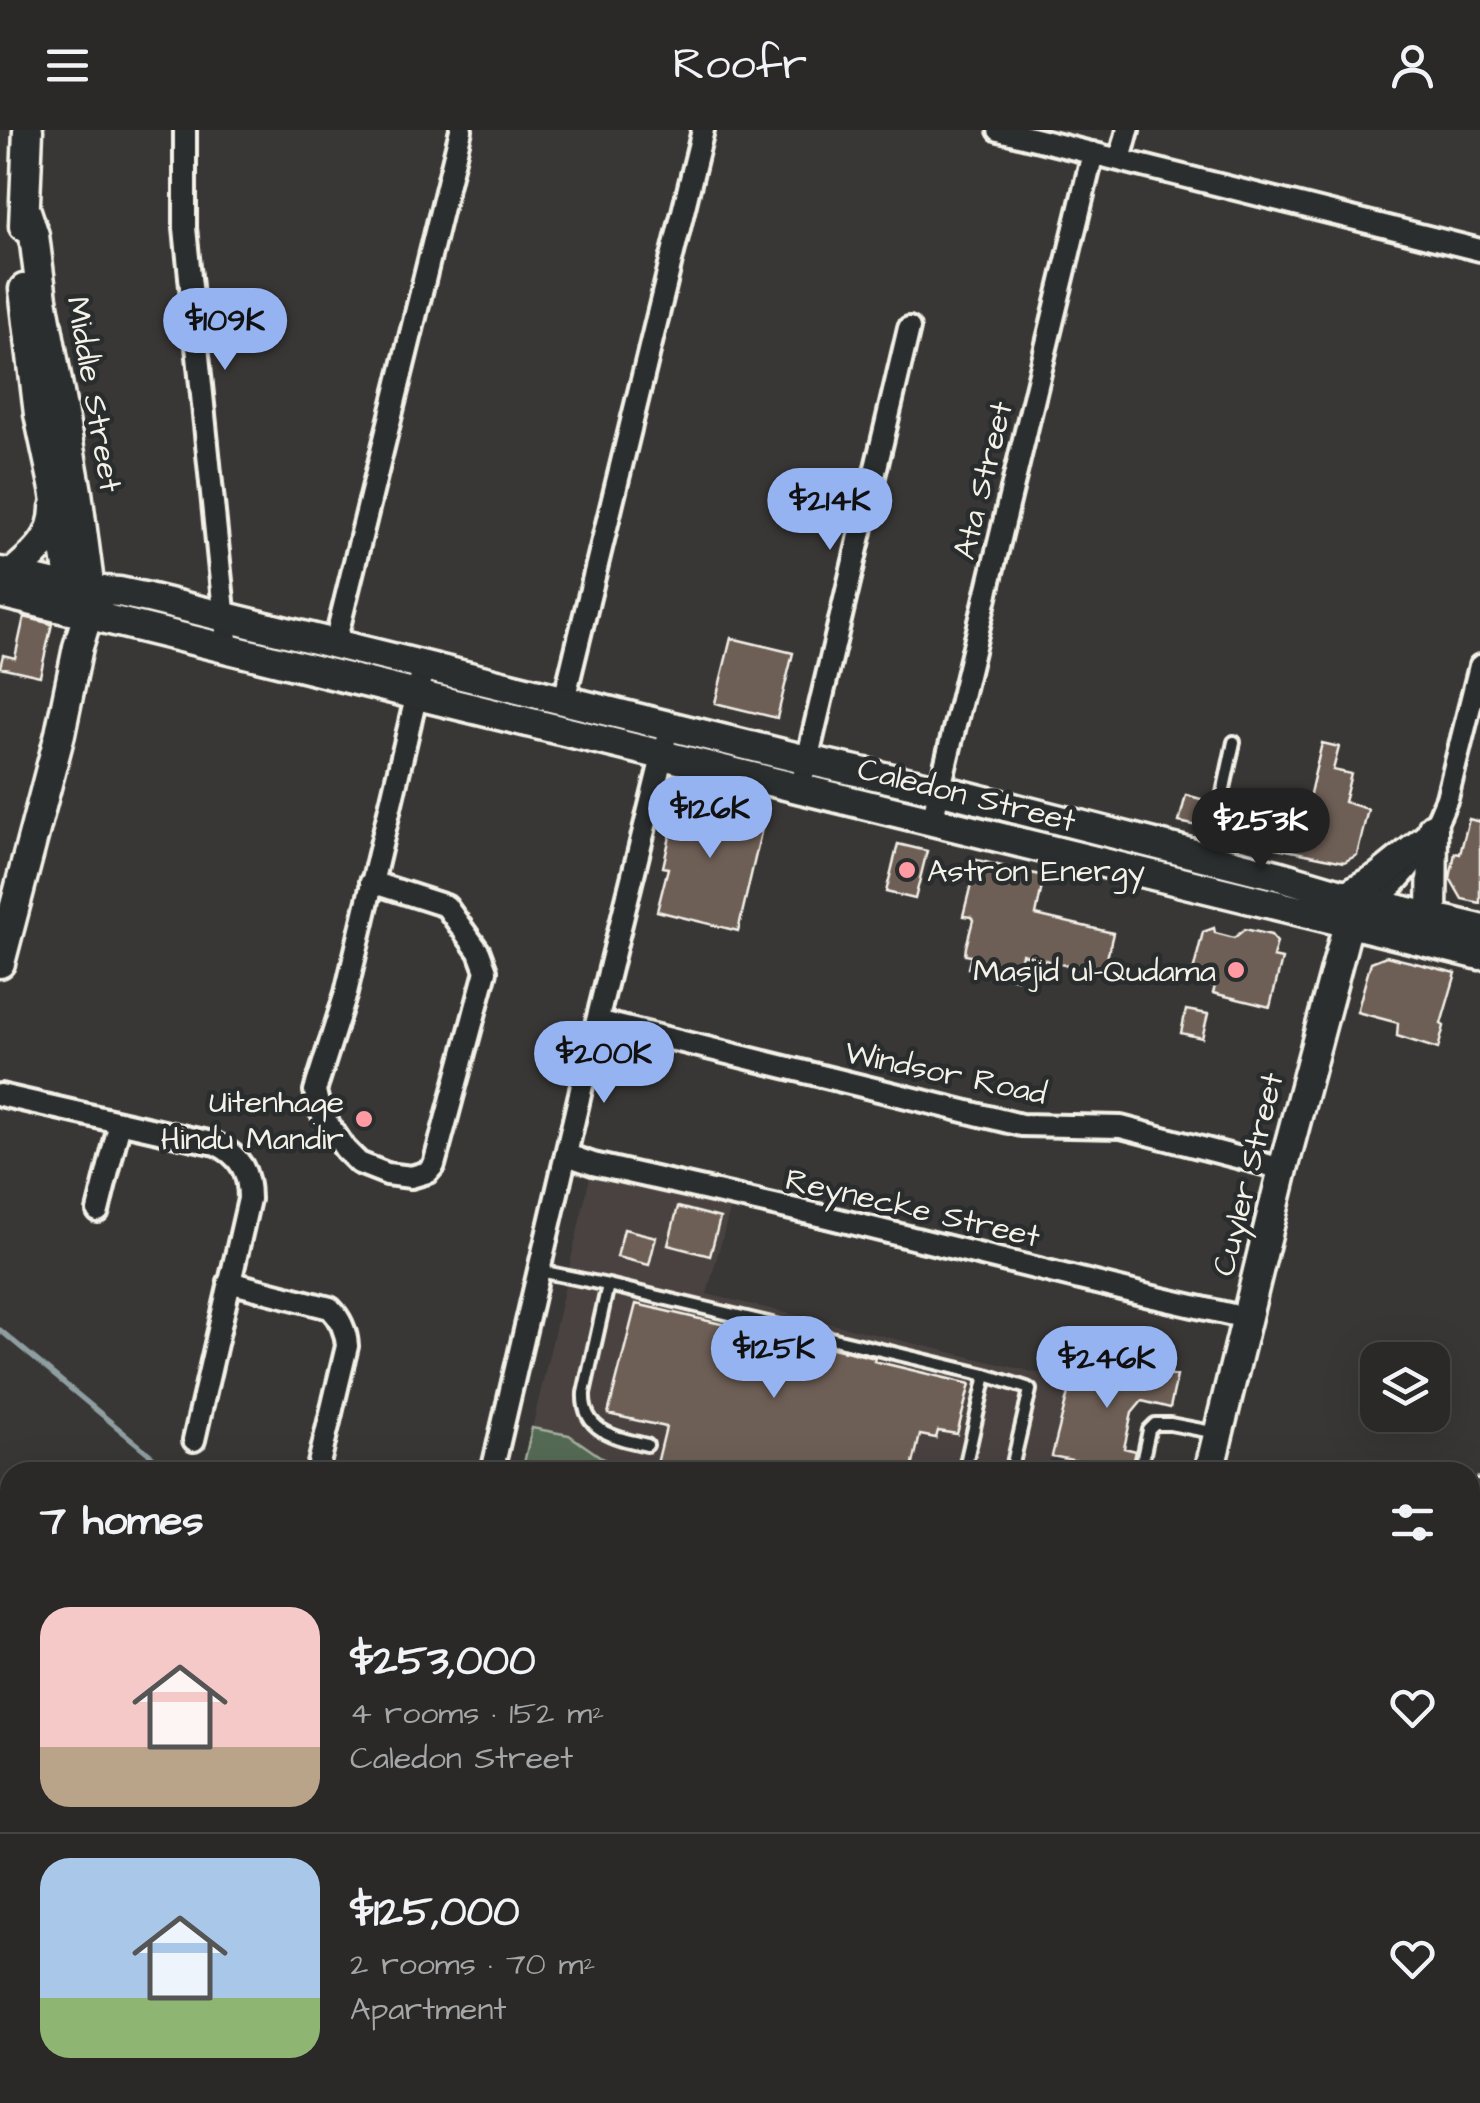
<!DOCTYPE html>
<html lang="en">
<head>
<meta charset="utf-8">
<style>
	:root { --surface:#2a2928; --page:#363534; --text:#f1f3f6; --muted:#a5a6a8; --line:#464545; --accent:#95b2f1 }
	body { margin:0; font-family:"Architects Daughter",sans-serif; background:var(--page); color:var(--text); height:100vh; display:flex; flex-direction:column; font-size:38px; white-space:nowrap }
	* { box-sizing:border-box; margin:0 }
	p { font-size:32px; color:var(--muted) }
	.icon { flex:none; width:55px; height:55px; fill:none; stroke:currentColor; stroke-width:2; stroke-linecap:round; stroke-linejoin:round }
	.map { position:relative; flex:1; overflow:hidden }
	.drawer { position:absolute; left:0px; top:1332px; width:1480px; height:642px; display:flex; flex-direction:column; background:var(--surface); border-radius:30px 30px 0 0; box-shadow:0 10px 40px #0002,0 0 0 2px var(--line) }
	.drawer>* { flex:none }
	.controls { position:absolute; left:1360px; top:1212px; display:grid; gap:20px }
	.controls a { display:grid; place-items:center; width:90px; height:90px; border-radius:20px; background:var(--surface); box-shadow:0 10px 40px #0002,0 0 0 2px var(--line); font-size:50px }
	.price { position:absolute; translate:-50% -85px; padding:0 22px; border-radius:35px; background:var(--accent); color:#111; font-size:32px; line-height:65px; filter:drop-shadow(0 2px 5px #0008) }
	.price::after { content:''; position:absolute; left:50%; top:60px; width:30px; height:22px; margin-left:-15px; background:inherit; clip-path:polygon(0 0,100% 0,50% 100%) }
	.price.selected { background:#222; color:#fff }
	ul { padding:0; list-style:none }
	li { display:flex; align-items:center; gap:30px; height:250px; padding:0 40px }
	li+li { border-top:2px solid var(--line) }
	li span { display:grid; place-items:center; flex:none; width:280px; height:200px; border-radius:30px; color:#555 }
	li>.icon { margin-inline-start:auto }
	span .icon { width:120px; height:120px; fill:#fffc; stroke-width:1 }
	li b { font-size:42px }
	h2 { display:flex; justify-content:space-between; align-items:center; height:120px; padding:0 40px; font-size:42px }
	header { display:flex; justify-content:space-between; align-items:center; height:130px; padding:0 40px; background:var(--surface); font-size:45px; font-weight:600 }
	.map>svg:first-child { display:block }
	.built { fill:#484340 }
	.green { fill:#556a54; stroke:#a4ae9e; stroke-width:2.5 }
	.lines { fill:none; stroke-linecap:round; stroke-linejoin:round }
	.stream { stroke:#8f9ea1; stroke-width:5 }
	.building { fill:#6e5e56; stroke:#f4f1e8; stroke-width:2.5 }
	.lane-casing { stroke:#f4f1e8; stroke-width:18 }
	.street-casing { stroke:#f4f1e8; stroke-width:28 }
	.secondary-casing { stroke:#f4f1e8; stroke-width:35 }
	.lane { stroke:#2a2d2e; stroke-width:10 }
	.street { stroke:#2a2d2e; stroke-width:20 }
	.secondary { stroke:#2a2d2e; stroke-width:28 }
	.poi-dot { fill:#ff9aa2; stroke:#2a2d2e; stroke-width:4 }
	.labels { text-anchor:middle; stroke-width:9; stroke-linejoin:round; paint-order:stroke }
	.street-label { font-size:32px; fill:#f4f1e8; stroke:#2a2d2e }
	.poi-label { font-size:32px; fill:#f4f1e8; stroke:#2a2d2e; text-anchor:end }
</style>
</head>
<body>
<header><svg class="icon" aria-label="menu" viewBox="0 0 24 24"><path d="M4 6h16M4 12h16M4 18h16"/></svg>Roofr<svg class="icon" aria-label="person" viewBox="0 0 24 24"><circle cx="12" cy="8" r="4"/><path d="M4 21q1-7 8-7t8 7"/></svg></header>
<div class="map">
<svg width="1480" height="1973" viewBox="0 0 1480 1973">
	<rect width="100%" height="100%" fill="#383736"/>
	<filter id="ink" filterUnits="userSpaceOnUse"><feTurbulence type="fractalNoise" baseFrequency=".01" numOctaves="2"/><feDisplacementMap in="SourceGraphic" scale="20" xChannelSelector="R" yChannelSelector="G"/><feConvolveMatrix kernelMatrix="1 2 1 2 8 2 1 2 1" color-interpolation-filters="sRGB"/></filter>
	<g filter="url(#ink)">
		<path class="built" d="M 593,1034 L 734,1065 L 707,1164 L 1071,1251 L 1047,1342 L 522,1342 Z"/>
		<path class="green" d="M 532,1298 L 569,1305 L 614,1336 L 643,1342 L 522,1342 Z"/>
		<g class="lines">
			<path class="stream" d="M 0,1200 L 171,1342
				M 154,1973 L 155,1965"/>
		</g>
		<path class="building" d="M 24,487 L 52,494 L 40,546 L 0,537 L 3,525 L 15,528 Z
			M 731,508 L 793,523 L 777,588 L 715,573 Z
			M 1322,613 L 1339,617 L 1333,640 L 1351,644 L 1344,672 L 1368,679 L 1357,725 L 1344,732 L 1237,710 L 1241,687 L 1234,686 L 1239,668 L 1276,677 L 1274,689 L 1302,697 Z
			M 680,663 L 766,681 L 738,801 L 657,781 L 668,738 L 663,737 Z
			M 1186,665 L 1212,672 L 1207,698 L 1179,692 Z
			M 1469,689 L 1480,692 L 1480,773 L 1462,769 L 1450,748 L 1455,723 L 1460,724 Z
			M 898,714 L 927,721 L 915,769 L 886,762 Z
			M 977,730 L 1044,746 L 1036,785 L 1113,803 L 1103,845 L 1022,824 L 1017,849 L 968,838 L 971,826 L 965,825 L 966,817 L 973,790 L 971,787 L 963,786 Z
			M 1214,798 L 1215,803 L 1234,808 L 1245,799 L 1271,805 L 1277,812 L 1273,827 L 1282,829 L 1270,877 L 1213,863 L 1215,856 L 1191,850 L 1203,802 Z
			M 1386,826 L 1456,843 L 1441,894 L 1444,896 L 1438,919 L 1397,906 L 1398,893 L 1357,882 L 1371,832 Z
			M 1186,880 L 1208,884 L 1202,908 L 1181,903 Z
			M 678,1077 L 720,1088 L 710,1126 L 668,1115 Z
			M 624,1099 L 656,1107 L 649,1135 L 617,1127 Z
			M 636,1174 L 815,1216 L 816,1214 L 875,1228 L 874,1231 L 970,1254 L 957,1304 L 938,1301 L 936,1308 L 920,1305 L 912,1338 L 907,1338 L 906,1342 L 655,1342 L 666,1297 L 608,1284 Z
			M 1080,1224 L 1177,1246 L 1170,1278 L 1142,1271 L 1132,1283 L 1124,1318 L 1136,1321 L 1131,1342 L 1052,1326 L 1071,1251 L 1076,1254 Z"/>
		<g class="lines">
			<g class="lane-casing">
				<path id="lane" d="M 1210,724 L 1234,612
					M 540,1141 L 608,1155
					M 647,1315 C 616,1308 582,1302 584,1263 L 608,1155 L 986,1245
					M 964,1342 L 986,1245 L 1027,1258 L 1030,1260 L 1011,1342
					M 1140,1342 L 1149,1300 L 1155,1294 L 1170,1294 L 1217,1303
					M 1470,1661 L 1480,1662
					M 1290,1965 L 1295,1973
					M 1324,1973 L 1326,1965"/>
			</g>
			<g class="street-casing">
				<path id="street" d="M 185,0 L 185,98 L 228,520
					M 999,0 L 1480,120
					M 1120,30 L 1128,0
					M 335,513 L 461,0
					M 564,570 L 703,0
					M 804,643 L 909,198
					M 932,691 L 1093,23
					M 371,752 L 446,776 L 479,822 L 486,841 L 434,1035 L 428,1042 L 411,1047 L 387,1044 L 359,1033 L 345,1019 L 325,989 L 319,978 L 315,961 L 346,863 L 424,534
					M 1372,773 C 1409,747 1430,710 1447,668 L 1480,536
					M 597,891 L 1021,995 L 1121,997 L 1283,1039
					M 0,965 L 216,1014 C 241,1026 249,1042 249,1069 L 194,1310
					M 567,1025 L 593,1034 L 827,1087 L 1145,1165 L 1246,1188
					M 98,1081 L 120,992
					M 229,1152 L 330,1178 C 341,1189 346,1201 347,1216 L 317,1342
					M 492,1342 L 597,891 L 665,615
					M 1470,1368 L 1480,1360
					M 1470,1495 L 1480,1497
					M 0,1926 L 10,1929
					M 35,1973 L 37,1965
					M 347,1973 L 349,1965"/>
			</g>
			<g class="secondary-casing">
				<path id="secondary" d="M 24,96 L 28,0
					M 24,159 L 39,284 L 55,359 L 68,437
					M 0,442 L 72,459 L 119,462 L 148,468 L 807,630 L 938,659 L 1277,745 L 1372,773 L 1480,799
					M 11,445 C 33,426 55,409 55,378
					M 0,463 L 1480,825
					M 1347,765 L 1379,747 L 1430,706
					M 1432,788 L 1433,698
					M 0,833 L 60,604 L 78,517 L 88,484 L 90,461 L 77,362 L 42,169 L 34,105 L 26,81
					M 1209,1342 L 1283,1039 L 1348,794 L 1360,784
					M 0,1659 L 10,1661
					M 0,1686 L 10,1688
					M 1118,1965 L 1149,1973
					M 1240,1965 L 1271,1973
					M 1054,1973 L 1056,1965"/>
			</g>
			<use href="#lane" class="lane"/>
			<use href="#street" class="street"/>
			<use href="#secondary" class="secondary"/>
		</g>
	</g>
	<g class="poi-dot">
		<circle cx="907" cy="740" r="10"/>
		<circle cx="1236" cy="840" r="10"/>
		<circle cx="364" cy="989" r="10"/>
	</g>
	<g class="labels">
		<g class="street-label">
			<text transform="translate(95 264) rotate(80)" y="11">Middle Street</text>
			<text transform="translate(982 350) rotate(-76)" y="11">Ata Street</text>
			<text transform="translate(967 664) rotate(14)" y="11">Caledon Street</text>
			<text transform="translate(946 942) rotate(12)" y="11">Windsor Road</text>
			<text transform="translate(1247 1044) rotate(-76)" y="11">Cuyler Street</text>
			<text transform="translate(913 1077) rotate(13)" y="11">Reynecke Street</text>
		</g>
		<g class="poi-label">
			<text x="927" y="751" text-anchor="start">Astron Energy</text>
			<text x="1216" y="851">Masjid ul-Qudama</text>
			<text x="344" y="982">Uitenhage<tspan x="344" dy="37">Hindu Mandir</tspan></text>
		</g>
	</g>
</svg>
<div class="controls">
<a><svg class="icon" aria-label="layers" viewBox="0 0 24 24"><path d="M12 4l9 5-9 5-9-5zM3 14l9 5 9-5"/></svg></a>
</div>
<b class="price" style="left:225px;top:243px">$109K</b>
<b class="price" style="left:830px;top:423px">$214K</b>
<b class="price" style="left:710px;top:731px">$126K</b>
<b class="price selected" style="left:1261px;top:743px">$253K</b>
<b class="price" style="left:604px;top:976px">$200K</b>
<b class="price" style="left:774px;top:1271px">$125K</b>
<b class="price" style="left:1107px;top:1281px">$246K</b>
<section class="drawer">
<h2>7 homes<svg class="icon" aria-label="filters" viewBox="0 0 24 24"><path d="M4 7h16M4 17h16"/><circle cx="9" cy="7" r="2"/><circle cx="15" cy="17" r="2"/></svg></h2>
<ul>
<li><span style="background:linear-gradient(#f6c9c9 70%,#b9a48a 0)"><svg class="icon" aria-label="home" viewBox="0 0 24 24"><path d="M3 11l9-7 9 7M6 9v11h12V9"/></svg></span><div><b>$253,000</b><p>4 rooms · 152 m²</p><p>Caledon Street</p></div><svg class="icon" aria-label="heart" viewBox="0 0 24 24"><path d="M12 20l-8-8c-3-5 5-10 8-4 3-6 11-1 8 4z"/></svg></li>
<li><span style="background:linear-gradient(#a9c7e8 70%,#8fb573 0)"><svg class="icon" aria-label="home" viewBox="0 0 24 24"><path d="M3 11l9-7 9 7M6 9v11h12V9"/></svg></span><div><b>$125,000</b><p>2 rooms · 70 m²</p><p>Apartment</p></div><svg class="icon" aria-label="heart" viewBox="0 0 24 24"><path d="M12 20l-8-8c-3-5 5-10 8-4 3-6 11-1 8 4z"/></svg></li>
</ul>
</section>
</div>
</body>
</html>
